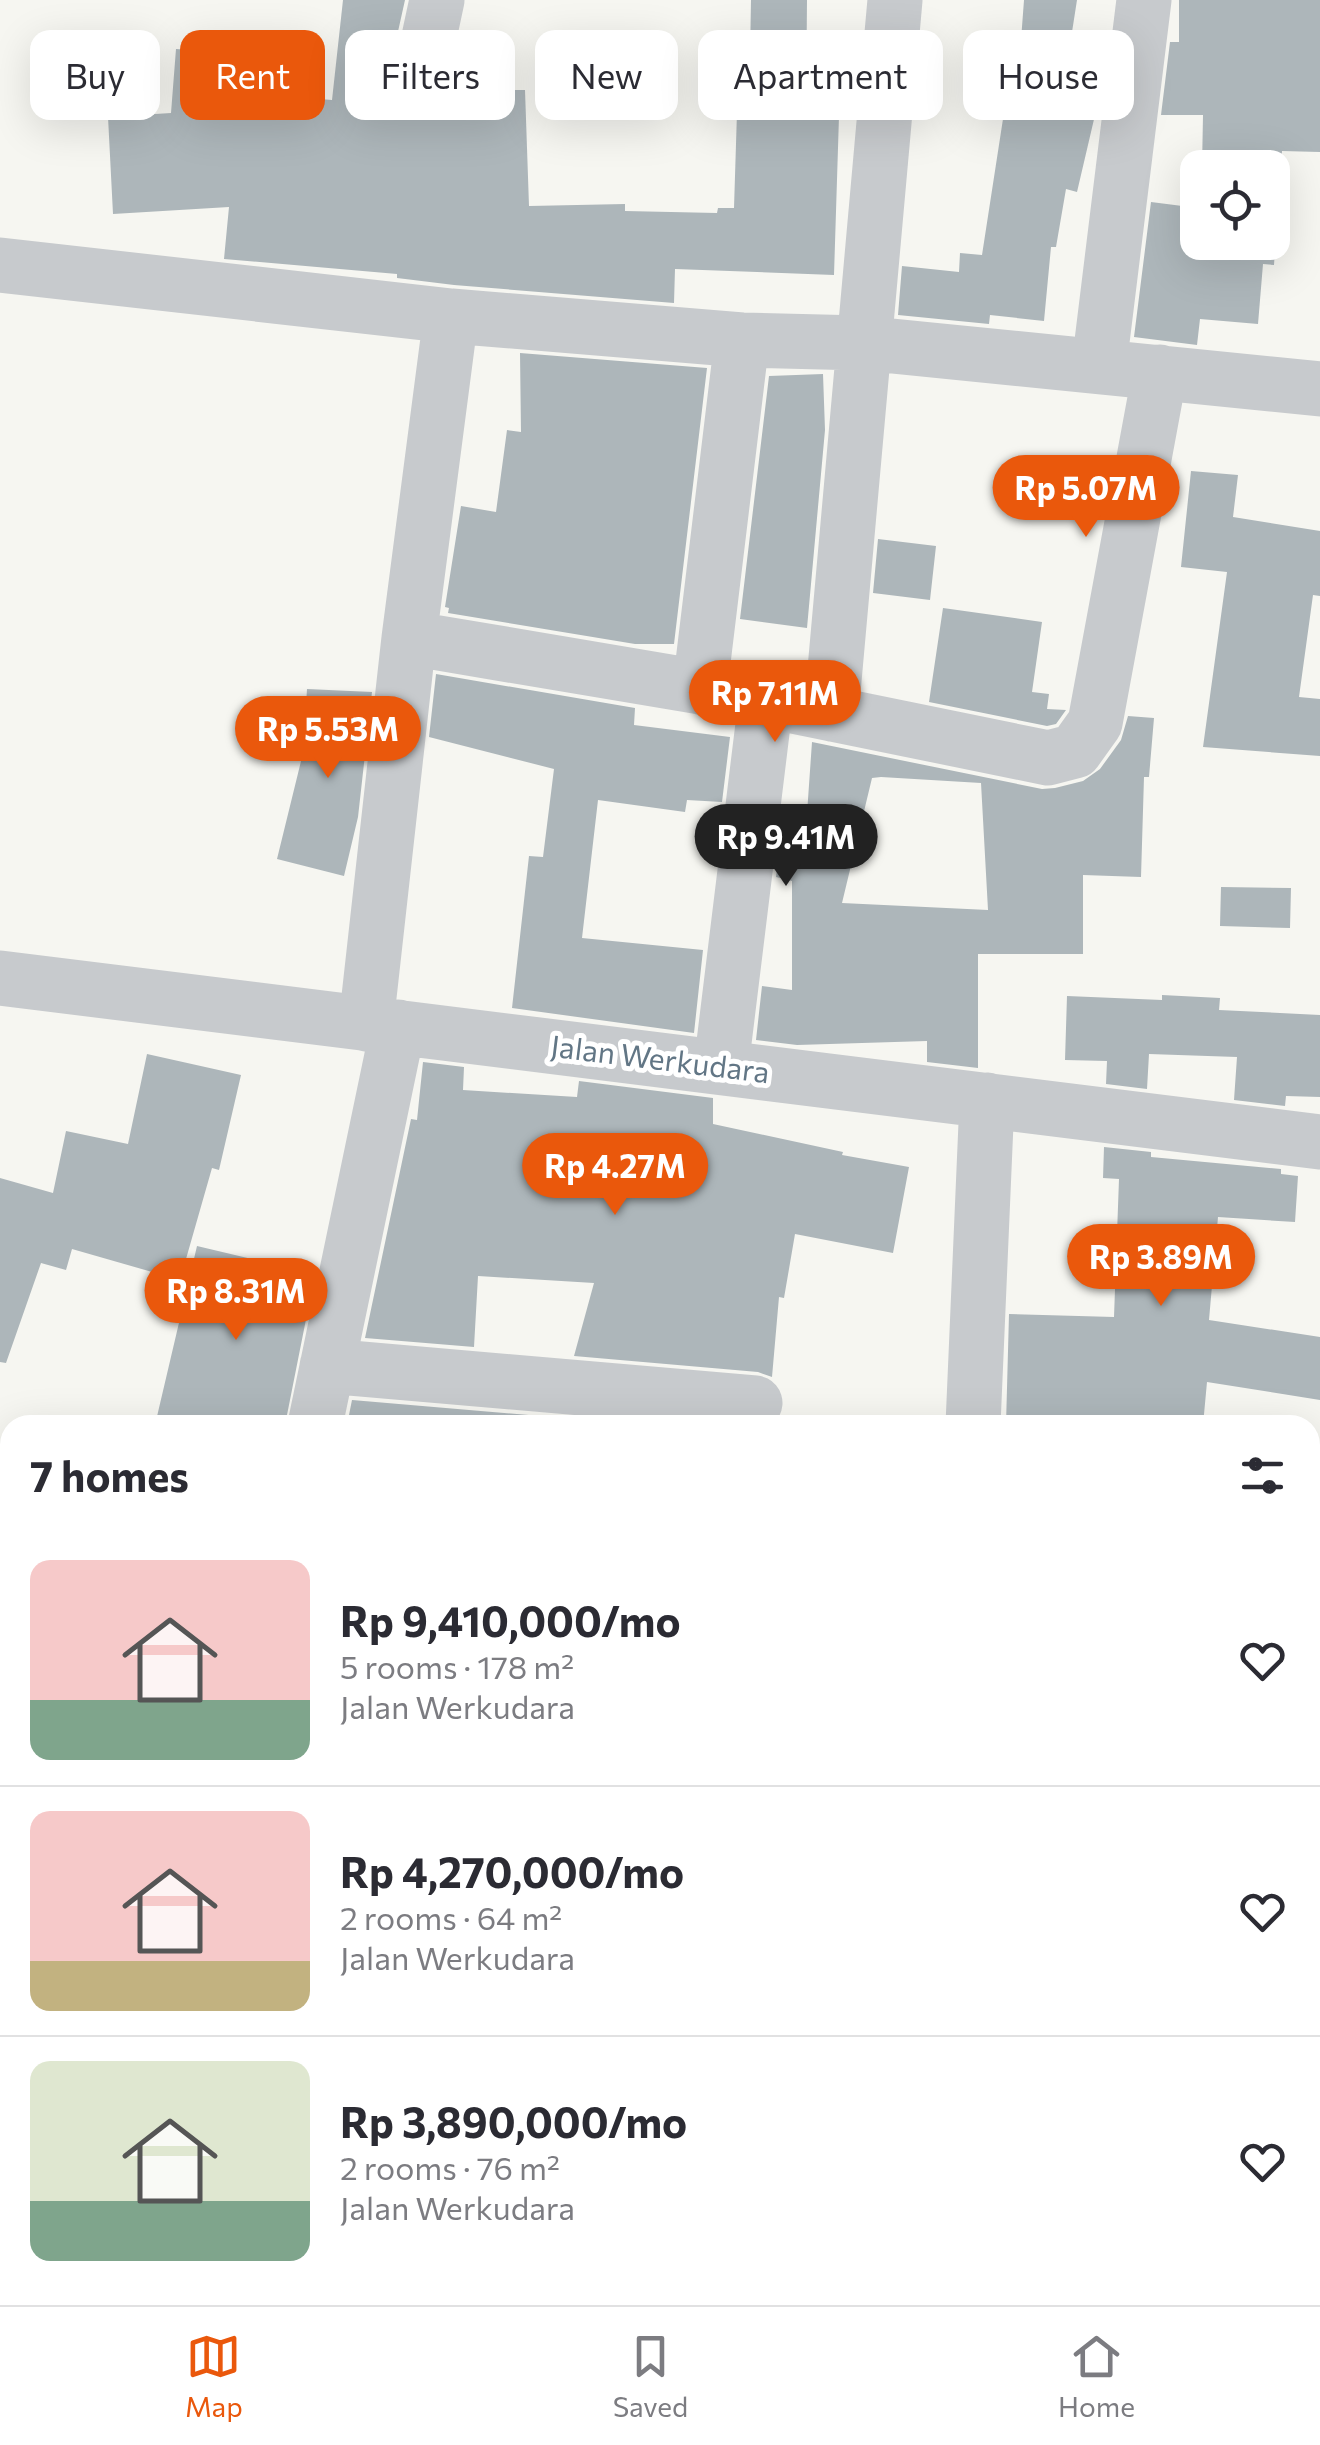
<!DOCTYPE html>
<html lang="en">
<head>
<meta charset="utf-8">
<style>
	:root { --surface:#fff; --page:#f7f7f7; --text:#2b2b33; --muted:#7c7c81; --line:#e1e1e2; --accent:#ea580c }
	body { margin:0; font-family:Commissioner,sans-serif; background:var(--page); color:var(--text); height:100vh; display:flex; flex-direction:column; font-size:38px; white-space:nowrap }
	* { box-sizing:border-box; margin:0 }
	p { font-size:32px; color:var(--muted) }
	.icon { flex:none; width:55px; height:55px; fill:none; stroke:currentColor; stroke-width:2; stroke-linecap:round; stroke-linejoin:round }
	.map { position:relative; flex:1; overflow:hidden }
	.drawer { position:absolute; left:0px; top:1415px; width:1320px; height:890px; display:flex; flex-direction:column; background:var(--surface); border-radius:30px 30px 0 0; box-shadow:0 10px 40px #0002 }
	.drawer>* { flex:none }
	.banner { position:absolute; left:30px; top:30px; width:1260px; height:90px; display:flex; gap:20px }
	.controls { position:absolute; left:1180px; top:150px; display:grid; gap:20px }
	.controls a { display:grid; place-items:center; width:110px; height:110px; border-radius:20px; background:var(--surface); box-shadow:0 10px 40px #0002; font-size:50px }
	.price { position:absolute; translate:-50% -85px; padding:0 22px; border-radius:35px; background:var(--accent); color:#fff; font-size:32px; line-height:65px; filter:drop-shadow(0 2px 5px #0008) }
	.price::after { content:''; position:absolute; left:50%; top:60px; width:30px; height:22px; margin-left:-15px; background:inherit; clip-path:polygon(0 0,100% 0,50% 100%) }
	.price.selected { background:#222; color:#fff }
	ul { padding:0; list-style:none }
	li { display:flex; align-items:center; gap:30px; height:250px; padding:0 30px }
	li+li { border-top:2px solid var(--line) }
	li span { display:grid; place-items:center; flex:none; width:280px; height:200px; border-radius:20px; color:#555 }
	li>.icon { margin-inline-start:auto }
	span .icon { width:120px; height:120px; fill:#fffc; stroke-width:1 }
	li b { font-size:42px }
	h2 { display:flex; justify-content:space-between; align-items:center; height:120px; padding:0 30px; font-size:42px }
	.chip { padding:0 35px; border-radius:20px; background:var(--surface); box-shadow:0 10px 40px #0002; font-size:35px; line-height:90px }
	.chip.selected { background:var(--accent); color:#fff }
	.menu { display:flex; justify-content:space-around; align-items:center; height:140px; border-top:2px solid var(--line); background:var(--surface); font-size:28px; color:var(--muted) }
	.menu a { display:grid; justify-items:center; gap:5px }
	.menu .selected { color:var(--accent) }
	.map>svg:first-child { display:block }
	.building { fill:#adb6ba; fill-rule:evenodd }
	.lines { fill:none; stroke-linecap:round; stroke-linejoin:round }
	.minor { stroke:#c7cacd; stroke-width:55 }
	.labels { text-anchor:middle; stroke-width:10; stroke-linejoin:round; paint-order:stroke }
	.street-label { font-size:30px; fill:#627685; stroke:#fff }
</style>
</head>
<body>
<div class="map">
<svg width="1320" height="2305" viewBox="0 0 1320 2305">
	<rect width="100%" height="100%" fill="#f6f6f1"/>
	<path class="building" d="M 343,0 L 405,0 L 391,63 L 392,79 L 400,92 L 415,100 L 432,99 L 446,90 L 525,90 L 529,206 L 625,204 L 625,211 L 717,213 L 718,208 L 734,208 L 737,112 L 749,112 L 751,0 L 807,0 L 806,114 L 839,116 L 834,275 L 675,269 L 674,303 L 454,285 L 397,278 L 397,274 L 224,259 L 229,207 L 113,214 L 108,117 L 171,113 L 176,49 L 235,53 L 232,92 L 332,100 Z
		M 1024,0 L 1077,0 L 1072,32 L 1083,32 L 1082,42 L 1107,42 L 1098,115 L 1095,115 L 1077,192 L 1066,189 L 1056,247 L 1051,247 L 1044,321 L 990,315 L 989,324 L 898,315 L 902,266 L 959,272 L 960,253 L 982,255 L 1007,93 L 1017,94 Z
		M 1179,0 L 1320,0 L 1320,152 L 1282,151 L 1274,265 L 1263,264 L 1258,324 L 1200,319 L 1197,345 L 1134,337 L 1151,202 L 1198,208 L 1198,242 L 1272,242 L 1272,168 L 1202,168 L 1203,115 L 1161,115 L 1170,42 L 1179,42 Z
		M 610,36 L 671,38 L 670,106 L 609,104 Z
		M 520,353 L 707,368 L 674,644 L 635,644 L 448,613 L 449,608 L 445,607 L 461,506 L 496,512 L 507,430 L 521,432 Z
		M 823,374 L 825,430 L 807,628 L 740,619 L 769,376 Z
		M 1191,471 L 1238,475 L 1233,517 L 1320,531 L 1320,596 L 1313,595 L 1299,697 L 1320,699 L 1320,756 L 1203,747 L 1227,572 L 1181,567 Z
		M 878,539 L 936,546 L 930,600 L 873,593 Z
		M 943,608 L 1042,622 L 1032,692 L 1049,694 L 1047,709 L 1066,710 L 1056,724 L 1047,726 L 929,702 Z
		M 436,674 L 635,708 L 634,725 L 730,737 L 722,802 L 687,800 L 685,812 L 598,800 L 582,938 L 703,950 L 694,1033 L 512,1008 L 529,856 L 543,857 L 554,769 L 429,737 Z
		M 307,689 L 372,692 L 358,817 L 344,876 L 277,859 L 303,753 Z
		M 1128,716 L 1154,718 L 1149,777 L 1144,777 L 1141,877 L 1083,875 L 1083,954 L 978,954 L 978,1068 L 927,1062 L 927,1041 L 797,1045 L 756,1040 L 762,986 L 792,990 L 792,881 L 776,877 L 782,822 L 806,828 L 812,742 L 1042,789 L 1055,788 L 1083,781 L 1100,769 L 1121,740 ZM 881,777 L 981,783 L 988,910 L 842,903 L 872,778 Z
		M 1221,887 L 1291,888 L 1290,928 L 1220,926 Z
		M 1162,995 L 1220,998 L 1219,1010 L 1320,1015 L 1320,1097 L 1286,1096 L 1285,1106 L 1234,1100 L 1237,1057 L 1149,1054 L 1147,1089 L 1106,1084 L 1107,1061 L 1065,1060 L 1067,996 L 1162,1000 Z
		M 147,1054 L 241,1075 L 219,1170 L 212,1168 L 180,1280 L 72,1249 L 66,1270 L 41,1263 L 6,1363 L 0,1362 L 0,1178 L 53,1193 L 66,1131 L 128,1144 Z
		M 423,1062 L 464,1067 L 463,1090 L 577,1097 L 579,1081 L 713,1098 L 713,1124 L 843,1152 L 842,1155 L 909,1167 L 893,1253 L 795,1234 L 784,1298 L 779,1297 L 772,1377 L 758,1372 L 574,1356 L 594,1283 L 478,1276 L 474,1347 L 365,1338 L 411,1119 L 417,1120 Z
		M 1104,1147 L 1151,1152 L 1151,1157 L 1281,1169 L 1281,1174 L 1298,1176 L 1295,1222 L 1218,1217 L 1209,1320 L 1320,1337 L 1320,1400 L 1207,1382 L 1203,1425 L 1006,1425 L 1009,1314 L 1114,1317 L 1119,1179 L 1103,1178 Z
		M 197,1246 L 315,1274 L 285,1425 L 155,1425 Z
		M 352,1400 L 647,1425 L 347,1425 Z"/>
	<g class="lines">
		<path class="minor" d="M 422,70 L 437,0
			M 0,265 L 451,316 L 742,340 L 862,343 L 1320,389
			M 1099,366 L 1144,0
			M 409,638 L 700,687 L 1048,758 L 1075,751 L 1095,723 L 1160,372
			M 700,687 L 742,340
			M 831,714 L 895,0
			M 0,978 L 1320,1142
			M 366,1024 L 409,638 L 451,316
			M 721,1067 L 766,700
			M 327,1366 L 755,1403
			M 315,1425 L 398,1027
			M 973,1425 L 987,1100
			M 0,1575 L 10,1578
			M 1310,1862 L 1320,1871
			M 1310,2032 L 1320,1992
			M 169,2305 L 171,2295
			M 1240,2305 L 1242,2295"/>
	</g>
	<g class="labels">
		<g class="street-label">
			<text transform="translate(660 1060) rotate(7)" y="10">Jalan Werkudara</text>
		</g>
	</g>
</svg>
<div class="controls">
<a><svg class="icon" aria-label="locate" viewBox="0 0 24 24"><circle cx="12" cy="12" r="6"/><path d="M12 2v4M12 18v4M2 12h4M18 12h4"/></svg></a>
</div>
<b class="price" style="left:1086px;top:540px">Rp 5.07M</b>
<b class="price" style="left:775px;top:745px">Rp 7.11M</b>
<b class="price" style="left:328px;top:781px">Rp 5.53M</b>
<b class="price selected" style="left:786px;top:889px">Rp 9.41M</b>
<b class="price" style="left:615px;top:1218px">Rp 4.27M</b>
<b class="price" style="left:1161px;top:1309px">Rp 3.89M</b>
<b class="price" style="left:236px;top:1343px">Rp 8.31M</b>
<div class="banner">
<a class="chip">Buy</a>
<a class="chip selected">Rent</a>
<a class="chip">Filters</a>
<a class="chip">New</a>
<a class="chip">Apartment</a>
<a class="chip">House</a>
</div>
<section class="drawer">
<h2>7 homes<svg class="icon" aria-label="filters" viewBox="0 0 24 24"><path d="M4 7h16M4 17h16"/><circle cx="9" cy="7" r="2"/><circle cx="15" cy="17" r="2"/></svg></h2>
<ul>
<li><span style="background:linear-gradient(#f6c9c9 70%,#7fa58c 0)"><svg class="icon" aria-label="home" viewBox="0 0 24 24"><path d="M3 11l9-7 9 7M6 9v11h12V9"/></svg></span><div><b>Rp 9,410,000/mo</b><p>5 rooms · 178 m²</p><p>Jalan Werkudara</p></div><svg class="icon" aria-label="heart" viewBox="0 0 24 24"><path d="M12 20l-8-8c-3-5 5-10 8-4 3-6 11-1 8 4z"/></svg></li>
<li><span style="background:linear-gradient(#f6c9c9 75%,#c2b280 0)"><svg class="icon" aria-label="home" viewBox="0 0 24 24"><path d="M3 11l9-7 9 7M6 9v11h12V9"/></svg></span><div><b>Rp 4,270,000/mo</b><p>2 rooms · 64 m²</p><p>Jalan Werkudara</p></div><svg class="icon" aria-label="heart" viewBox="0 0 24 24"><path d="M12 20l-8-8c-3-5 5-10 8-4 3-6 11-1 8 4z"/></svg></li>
<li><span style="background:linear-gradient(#dfe7d0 70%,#7fa58c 0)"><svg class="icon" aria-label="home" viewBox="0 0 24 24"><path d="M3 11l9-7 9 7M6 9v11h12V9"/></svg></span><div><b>Rp 3,890,000/mo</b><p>2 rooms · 76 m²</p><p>Jalan Werkudara</p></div><svg class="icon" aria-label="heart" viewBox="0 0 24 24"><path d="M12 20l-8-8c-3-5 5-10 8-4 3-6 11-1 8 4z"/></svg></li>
</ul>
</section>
</div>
<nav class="menu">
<a class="selected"><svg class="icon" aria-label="map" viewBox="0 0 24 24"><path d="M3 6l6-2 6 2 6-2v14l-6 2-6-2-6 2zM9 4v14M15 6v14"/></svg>Map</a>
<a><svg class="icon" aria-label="saved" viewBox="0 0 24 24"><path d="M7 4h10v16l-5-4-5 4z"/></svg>Saved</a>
<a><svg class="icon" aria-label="home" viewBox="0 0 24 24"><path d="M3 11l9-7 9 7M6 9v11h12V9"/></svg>Home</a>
</nav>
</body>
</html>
